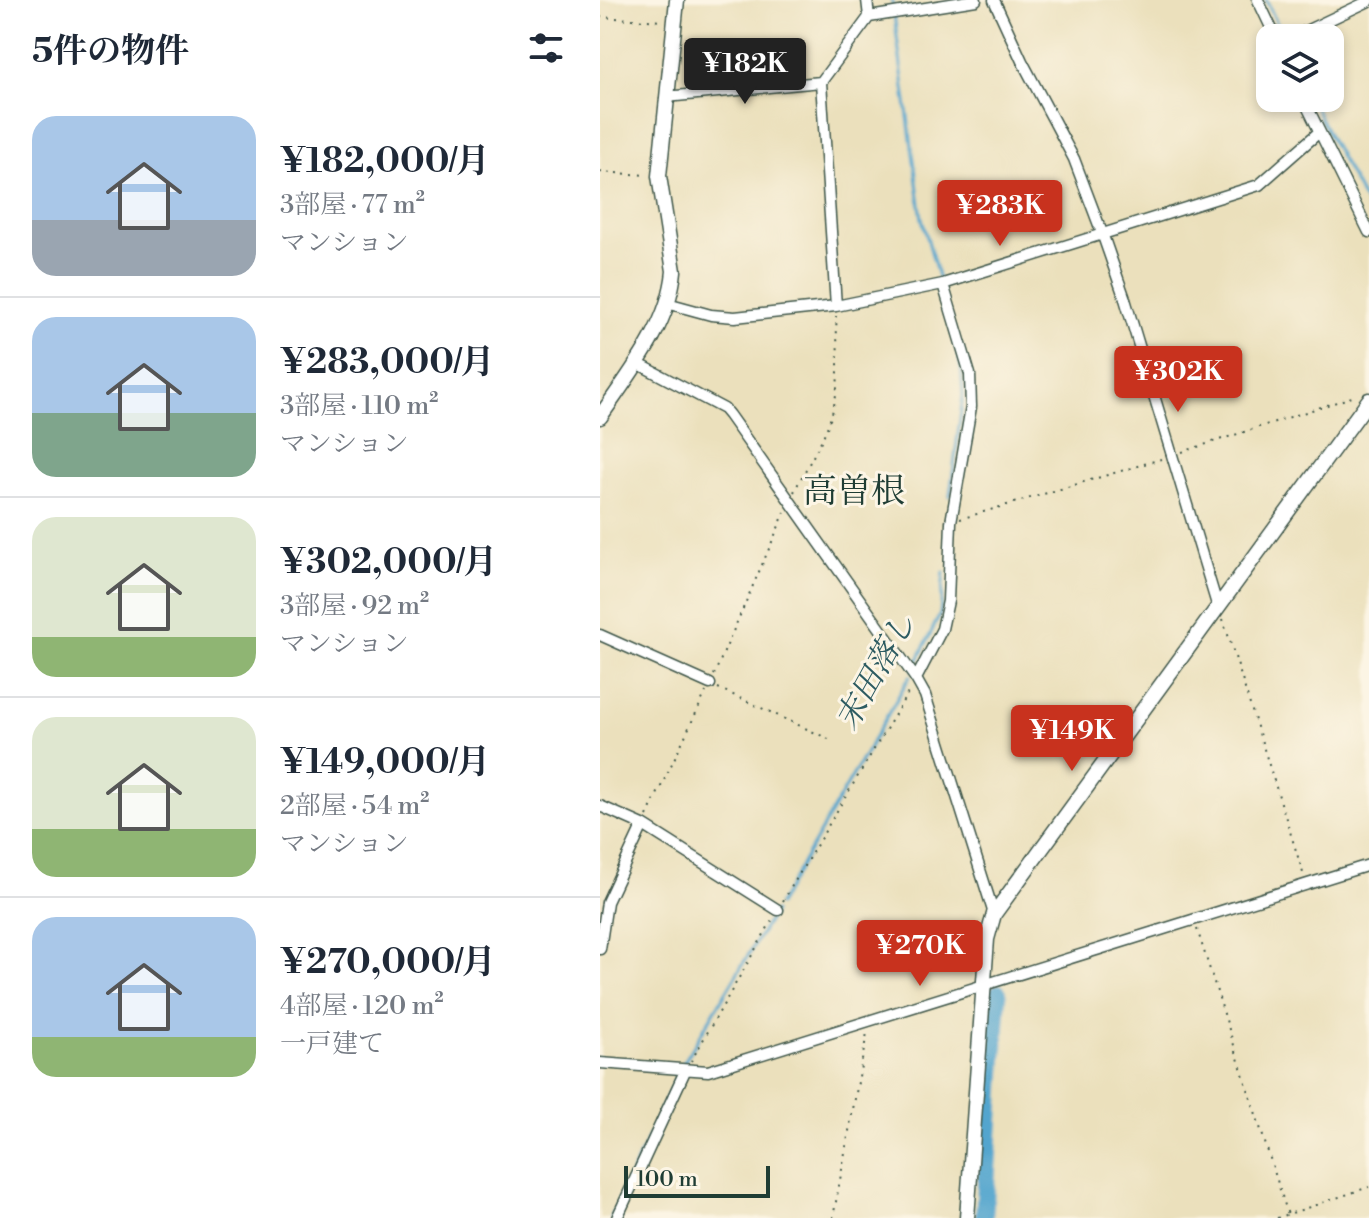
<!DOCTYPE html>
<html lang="ja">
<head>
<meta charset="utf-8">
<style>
	:root { --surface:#fff; --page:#f2f2f3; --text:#1f2937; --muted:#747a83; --line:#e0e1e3; --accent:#c8321e }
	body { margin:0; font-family:"Libre Bodoni","Noto Serif JP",serif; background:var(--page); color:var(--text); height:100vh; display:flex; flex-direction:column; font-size:30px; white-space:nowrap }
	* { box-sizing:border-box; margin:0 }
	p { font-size:26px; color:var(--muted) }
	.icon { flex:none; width:44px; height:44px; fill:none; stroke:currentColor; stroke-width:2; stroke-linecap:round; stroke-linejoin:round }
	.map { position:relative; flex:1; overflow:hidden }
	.sheet { display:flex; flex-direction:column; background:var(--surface); width:600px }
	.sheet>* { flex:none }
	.fabs { position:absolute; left:656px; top:24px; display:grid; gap:16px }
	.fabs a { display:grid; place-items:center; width:88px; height:88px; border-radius:16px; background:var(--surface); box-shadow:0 4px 12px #0003; font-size:40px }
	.scale { position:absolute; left:24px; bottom:20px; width:146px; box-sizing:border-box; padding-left:8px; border:4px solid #1f3d34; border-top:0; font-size:22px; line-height:28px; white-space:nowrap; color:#1f3d34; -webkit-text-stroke:6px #fcf5e5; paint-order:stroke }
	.price { position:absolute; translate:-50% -68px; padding:0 18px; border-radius:8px; background:var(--accent); color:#fff; font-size:26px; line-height:52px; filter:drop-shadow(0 2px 4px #0008) }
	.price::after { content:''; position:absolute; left:50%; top:48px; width:24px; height:18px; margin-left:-12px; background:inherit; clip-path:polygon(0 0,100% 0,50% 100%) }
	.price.current { background:#222; color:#fff }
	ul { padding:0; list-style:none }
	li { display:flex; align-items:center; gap:24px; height:200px; padding:0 32px }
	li+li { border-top:2px solid var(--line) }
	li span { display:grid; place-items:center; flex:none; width:224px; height:160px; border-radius:24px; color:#555 }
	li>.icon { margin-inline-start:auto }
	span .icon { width:96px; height:96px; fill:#fffc; stroke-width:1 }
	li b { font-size:34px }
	h2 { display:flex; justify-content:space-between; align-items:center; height:96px; padding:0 32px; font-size:34px }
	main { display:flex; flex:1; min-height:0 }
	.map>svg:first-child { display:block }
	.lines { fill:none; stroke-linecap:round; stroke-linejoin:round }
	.stream { stroke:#52a5ce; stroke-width:3 }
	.river { stroke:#52a5ce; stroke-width:18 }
	.street-casing { stroke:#3e5548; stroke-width:13 }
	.secondary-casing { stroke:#3e5548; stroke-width:17 }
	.path { stroke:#3e5548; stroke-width:2; stroke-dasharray:2 6; stroke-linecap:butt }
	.street { stroke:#fff; stroke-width:10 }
	.secondary { stroke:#fff; stroke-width:14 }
	.labels { text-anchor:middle; stroke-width:6; stroke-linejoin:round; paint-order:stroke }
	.water-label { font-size:32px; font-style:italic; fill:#2e5c62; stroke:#fcf5e5 }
	.quarter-label { font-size:34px; fill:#1f3d34; stroke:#fcf5e5 }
</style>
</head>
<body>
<main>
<section class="sheet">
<h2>5件の物件<svg class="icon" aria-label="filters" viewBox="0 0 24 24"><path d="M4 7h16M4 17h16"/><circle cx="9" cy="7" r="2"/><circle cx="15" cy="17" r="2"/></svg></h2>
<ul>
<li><span style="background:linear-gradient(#a9c7e8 65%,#9aa5b1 0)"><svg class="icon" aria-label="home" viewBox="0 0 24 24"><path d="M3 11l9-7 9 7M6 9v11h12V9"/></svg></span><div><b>¥182,000/月</b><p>3部屋 · 77 m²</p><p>マンション</p></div></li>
<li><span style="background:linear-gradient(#a9c7e8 60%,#7fa58c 0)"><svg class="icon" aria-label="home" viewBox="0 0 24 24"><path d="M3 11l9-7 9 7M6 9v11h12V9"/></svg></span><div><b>¥283,000/月</b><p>3部屋 · 110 m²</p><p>マンション</p></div></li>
<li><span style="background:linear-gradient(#dfe7d0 75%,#8fb573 0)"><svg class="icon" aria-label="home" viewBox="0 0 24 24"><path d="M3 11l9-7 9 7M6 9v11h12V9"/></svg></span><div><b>¥302,000/月</b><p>3部屋 · 92 m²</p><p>マンション</p></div></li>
<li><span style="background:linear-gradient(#dfe7d0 70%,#8fb573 0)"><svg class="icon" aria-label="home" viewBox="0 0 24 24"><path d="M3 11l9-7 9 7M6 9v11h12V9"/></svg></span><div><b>¥149,000/月</b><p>2部屋 · 54 m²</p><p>マンション</p></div></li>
<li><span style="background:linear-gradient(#a9c7e8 75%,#8fb573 0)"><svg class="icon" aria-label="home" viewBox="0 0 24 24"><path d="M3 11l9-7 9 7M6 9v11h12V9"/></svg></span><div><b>¥270,000/月</b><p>4部屋 · 120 m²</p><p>一戸建て</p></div></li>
</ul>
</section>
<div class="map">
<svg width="769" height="1218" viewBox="0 0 769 1218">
	<rect width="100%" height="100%" fill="#fcf5e5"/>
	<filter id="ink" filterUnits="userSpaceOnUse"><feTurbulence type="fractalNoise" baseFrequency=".0125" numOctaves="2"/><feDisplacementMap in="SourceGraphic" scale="16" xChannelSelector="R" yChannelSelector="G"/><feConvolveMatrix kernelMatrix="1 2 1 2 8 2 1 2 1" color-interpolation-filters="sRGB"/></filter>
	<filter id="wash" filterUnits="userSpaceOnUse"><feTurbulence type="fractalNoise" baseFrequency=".006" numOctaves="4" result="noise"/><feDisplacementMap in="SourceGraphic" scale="32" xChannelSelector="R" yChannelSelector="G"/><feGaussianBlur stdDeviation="1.8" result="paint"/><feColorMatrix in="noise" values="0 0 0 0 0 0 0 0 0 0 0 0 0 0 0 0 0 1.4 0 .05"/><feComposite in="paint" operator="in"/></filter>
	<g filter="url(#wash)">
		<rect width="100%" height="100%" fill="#ebe0bc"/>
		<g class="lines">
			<path class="stream" d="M 292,0 L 322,219 L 340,284
				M 666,0 L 684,38
				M 711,98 L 729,136 L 769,210
				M 350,496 L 363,395 L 361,367 L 352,330
				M 313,670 L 340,614 L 344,572
				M 178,905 L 310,676
				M 81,1067 L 174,912
				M 11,1218 L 78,1073"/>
			<path class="river" d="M 384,1218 L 398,993"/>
		</g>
	</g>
	<g filter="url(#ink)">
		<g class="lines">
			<g class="street-casing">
				<path id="street" d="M 394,0 L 422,61 L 474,159 L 502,233 L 525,299 L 618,608
					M 658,0 L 676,38
					M 269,17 L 376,0
					M 691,38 L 769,1
					M 66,97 L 221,82
					M 703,98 L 769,232
					M 67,303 L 111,315 L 135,317 L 236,306 L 343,284 L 659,185 L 718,133
					M 236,306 L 221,82 L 269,17 L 267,0
					M 37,363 L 124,409 L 129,415 L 316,679 L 325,695 L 394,914
					M 0,635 L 110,684
					M 316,679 L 342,629 L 348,601 L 351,522 L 371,407 L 370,374 L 343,284
					M 0,806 L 43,825 L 178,910
					M 0,949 L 7,902 L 43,825
					M 0,1063 L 108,1071 L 769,865
					M 17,1218 L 85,1071"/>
			</g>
			<g class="secondary-casing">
				<path id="secondary" d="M 0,417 C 30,373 69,326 74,271 L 59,176 L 77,0
					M 367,1218 L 387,939 L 394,914 L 769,400"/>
			</g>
			<path class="path" d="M 0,17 L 63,21
				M 0,172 L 47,175
				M 582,452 L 755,396
				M 194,492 C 207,465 228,435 234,405 C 241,376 237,345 236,316
				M 360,519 L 561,459
				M 623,619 L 704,876
				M 114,675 L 185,512
				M 118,688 L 233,741
				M 47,816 L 106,692
				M 183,901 L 309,691
				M 597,929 L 689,1218
				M 91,1061 L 174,917
				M 233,1218 L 267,1033
				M 677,1218 L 769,1187"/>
			<use href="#street" class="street"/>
			<use href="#secondary" class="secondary"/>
		</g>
	</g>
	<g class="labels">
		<g class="water-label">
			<text transform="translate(275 671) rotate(-61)" y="11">末田落し</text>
		</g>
		<g class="quarter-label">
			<text x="254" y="502">高曽根</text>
		</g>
	</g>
</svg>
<div class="fabs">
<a><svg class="icon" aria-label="layers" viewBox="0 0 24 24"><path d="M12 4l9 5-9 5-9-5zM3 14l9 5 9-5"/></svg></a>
</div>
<div class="scale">100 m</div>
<b class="price current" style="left:145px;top:106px">¥182K</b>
<b class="price" style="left:400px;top:248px">¥283K</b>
<b class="price" style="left:578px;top:414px">¥302K</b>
<b class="price" style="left:472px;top:773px">¥149K</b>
<b class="price" style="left:320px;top:988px">¥270K</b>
</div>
</main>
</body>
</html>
